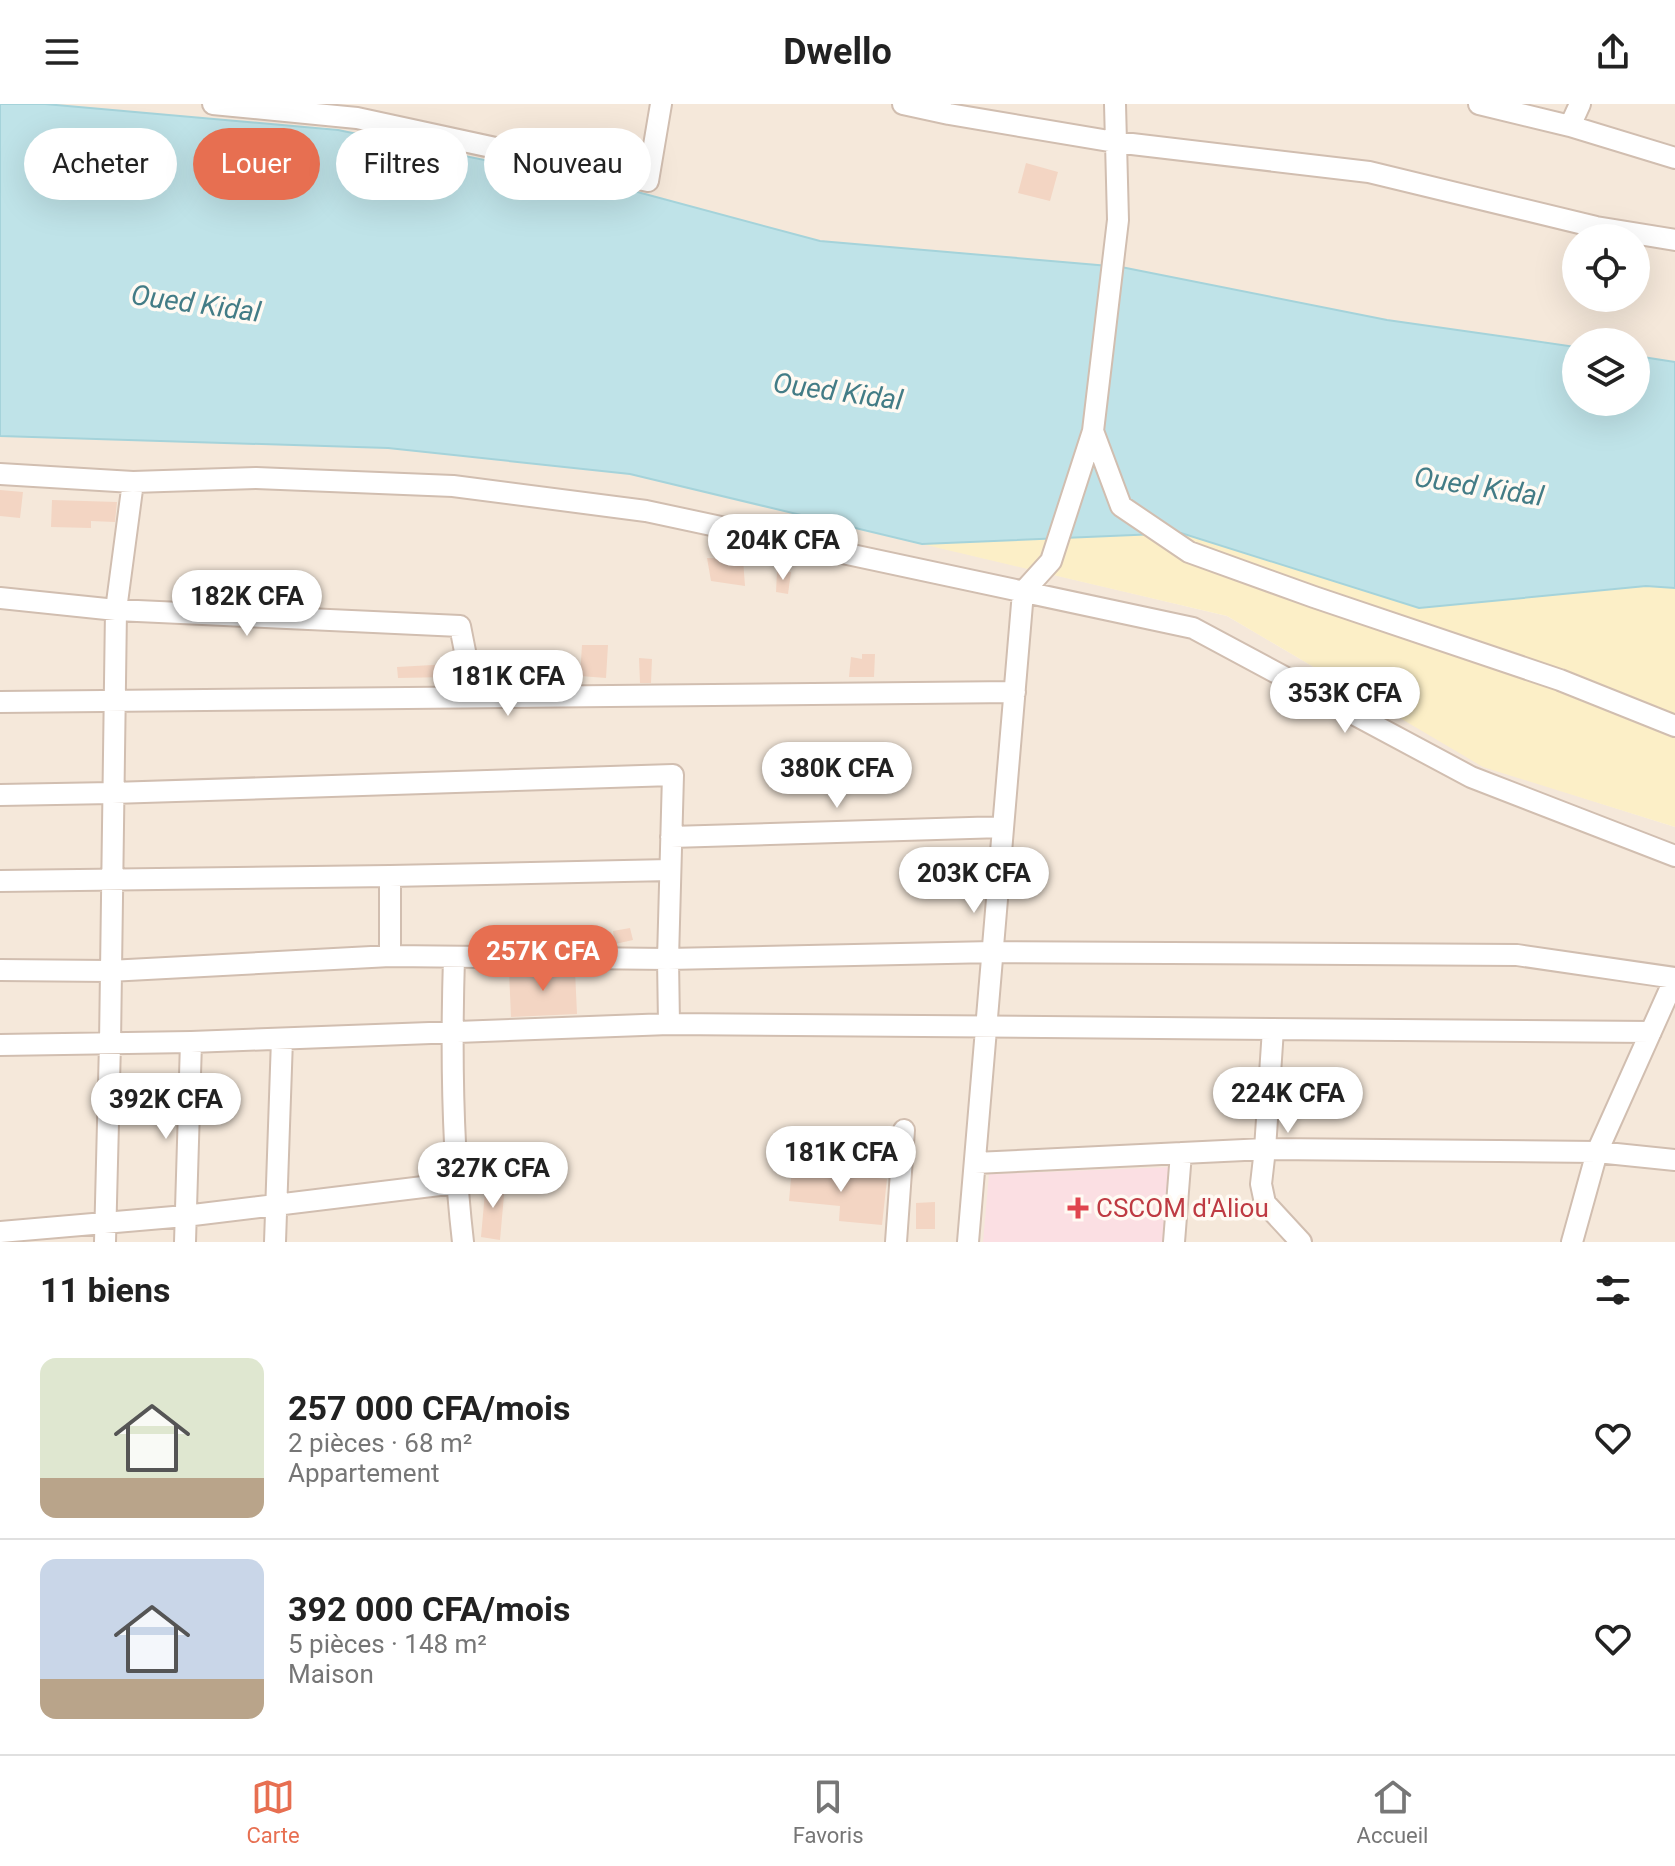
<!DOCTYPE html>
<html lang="fr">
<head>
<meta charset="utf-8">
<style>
	:root { --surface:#fff; --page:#f6f6f6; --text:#222; --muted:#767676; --line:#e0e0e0; --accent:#e76f51 }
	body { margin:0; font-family:Roboto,sans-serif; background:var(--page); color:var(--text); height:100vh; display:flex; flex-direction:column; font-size:30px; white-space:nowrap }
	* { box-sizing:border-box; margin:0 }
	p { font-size:26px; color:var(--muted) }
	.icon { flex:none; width:44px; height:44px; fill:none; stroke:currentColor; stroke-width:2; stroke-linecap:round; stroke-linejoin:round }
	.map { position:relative; height:1138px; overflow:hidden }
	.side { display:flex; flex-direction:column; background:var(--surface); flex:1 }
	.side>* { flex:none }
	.banner { position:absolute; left:24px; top:24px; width:800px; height:72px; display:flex; gap:16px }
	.buttons { position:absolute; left:1562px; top:120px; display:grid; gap:16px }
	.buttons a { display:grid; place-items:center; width:88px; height:88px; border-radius:50%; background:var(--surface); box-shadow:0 8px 32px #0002; font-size:40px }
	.price { position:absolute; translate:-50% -68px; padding:0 18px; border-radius:28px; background:#fff; color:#222; font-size:26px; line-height:52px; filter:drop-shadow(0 2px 4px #0008) }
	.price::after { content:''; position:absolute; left:50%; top:48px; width:24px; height:18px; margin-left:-12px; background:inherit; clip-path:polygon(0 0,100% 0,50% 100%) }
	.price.active { background:var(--accent); color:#fff }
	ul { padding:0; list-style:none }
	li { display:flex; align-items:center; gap:24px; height:200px; padding:0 40px }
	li+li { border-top:2px solid var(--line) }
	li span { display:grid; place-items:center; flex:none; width:224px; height:160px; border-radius:16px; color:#555 }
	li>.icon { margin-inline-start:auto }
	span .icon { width:96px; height:96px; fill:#fffc; stroke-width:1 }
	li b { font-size:34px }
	h2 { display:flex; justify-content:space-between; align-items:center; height:96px; padding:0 40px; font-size:34px }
	.chip { padding:0 28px; border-radius:36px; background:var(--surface); box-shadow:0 8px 32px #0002; font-size:28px; line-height:72px }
	.chip.active { background:var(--accent); color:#fff }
	header { display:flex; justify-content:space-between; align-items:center; height:104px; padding:0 40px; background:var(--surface); font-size:36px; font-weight:700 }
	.menu { display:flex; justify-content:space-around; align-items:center; height:112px; border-top:2px solid var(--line); background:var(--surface); font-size:22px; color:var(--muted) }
	.menu a { display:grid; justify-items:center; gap:4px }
	.menu .active { color:var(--accent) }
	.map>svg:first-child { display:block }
	.residential { fill:#f5e8da; fill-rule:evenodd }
	.medical { fill:#fbdfe3 }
	.sand { fill:#fcefc7 }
	.water { fill:#bfe3e8; stroke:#a5d3da; stroke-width:2 }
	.building { fill:#f3d5c3 }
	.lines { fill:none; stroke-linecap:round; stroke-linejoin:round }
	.minor-casing { stroke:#d1beb0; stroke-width:24 }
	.minor { stroke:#fff; stroke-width:20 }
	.health-dot { fill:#e0444e; stroke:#fffaf3; stroke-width:3 }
	.labels { text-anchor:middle; stroke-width:7; stroke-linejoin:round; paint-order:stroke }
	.health-label { font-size:26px; fill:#be3a42; stroke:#fffaf3; text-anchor:start }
	.water-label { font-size:28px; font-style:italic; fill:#437c86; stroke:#fffaf3 }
</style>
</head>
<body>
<header><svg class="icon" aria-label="menu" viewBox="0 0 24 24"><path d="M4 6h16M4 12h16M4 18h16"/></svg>Dwello<svg class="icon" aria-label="share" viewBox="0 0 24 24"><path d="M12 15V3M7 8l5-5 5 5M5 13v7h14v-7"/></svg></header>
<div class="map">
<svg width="1675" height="1138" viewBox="0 0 1675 1138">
	<rect width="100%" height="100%" fill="#fdf6ec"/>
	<path class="residential" d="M 45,0 L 1675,0 L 1675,258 L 1636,252 L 1636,238 L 1576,238 L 1576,243 L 1387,216 L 1121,163 L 820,137 L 630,86 L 338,26 ZM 1576,134 L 1636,134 L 1636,194 L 1576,194 Z
		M 0,332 L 388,344 L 630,370 L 1227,512 L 1483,662 L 1675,723 L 1675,1138 L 0,1138 Z"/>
	<path class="medical" d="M 1172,1063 L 1168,1138 L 983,1138 L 989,1070 Z"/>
	<path class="sand" d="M 1181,429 L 1419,504 L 1646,482 L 1675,484 L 1675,723 L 1483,663 L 1227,512 L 922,440 Z"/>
	<path class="water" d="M 0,0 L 45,0 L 338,26 L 630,86 L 820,137 L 1121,163 L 1387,216 L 1576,243 L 1576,298 L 1636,298 L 1636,252 L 1675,258 L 1675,484 L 1646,482 L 1419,504 L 1181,429 L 922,440 L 630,370 L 388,344 L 0,332 Z"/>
	<path class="building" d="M 1026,59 L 1058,68 L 1050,97 L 1018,89 Z
		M 0,386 L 23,388 L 20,414 L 0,412 Z
		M 52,396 L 117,398 L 115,418 L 91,417 L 91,424 L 51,423 Z
		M 707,454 L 743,455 L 745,482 L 711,477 Z
		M 777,468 L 791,468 L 788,490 L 776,488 Z
		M 582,541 L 608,541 L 606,574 L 580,572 Z
		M 862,550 L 875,550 L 874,573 L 849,573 L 851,553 L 862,555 Z
		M 639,554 L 652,555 L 651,579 L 640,579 Z
		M 450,560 L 449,573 L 398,574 L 397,563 Z
		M 630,824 L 633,836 L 615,840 L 613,827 Z
		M 509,867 L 575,867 L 577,910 L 511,913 Z
		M 792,1063 L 828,1066 L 828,1069 L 887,1075 L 882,1121 L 839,1117 L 840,1102 L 789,1097 Z
		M 486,1077 L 505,1080 L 500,1136 L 481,1133 Z
		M 935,1098 L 935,1125 L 916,1125 L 916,1099 Z"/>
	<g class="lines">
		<g class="minor-casing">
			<path id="minor" d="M 213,0 L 357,14 L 648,77 L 661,0
				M 903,0 L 949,10 L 1115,38 L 1369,68 L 1596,123 L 1675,136
				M 1479,0 L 1570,22 L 1675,54
				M 1570,22 L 1580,0
				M 1093,327 L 1121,402 L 1189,448 L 1314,493 L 1560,576 L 1675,622
				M 0,370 L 133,378 L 256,374 L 453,382 L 646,407 L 1193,524 L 1471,673 L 1675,752
				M 0,494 L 116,506 L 460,522 L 474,593
				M 0,598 L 1015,588
				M 0,691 L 112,689 L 673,671 L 668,855 L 669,920
				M 671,733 L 1003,723
				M 390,772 L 390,852
				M 0,777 L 390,772 L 670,766
				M 454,854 C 451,949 452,1044 463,1138
				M 0,866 L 109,867 L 390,852 L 668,855 L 993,848 L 1517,851 L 1675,874 L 1597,1048 L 1572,1138
				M 1273,925 L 1265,1045 L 1261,1080 L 1265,1099 L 1301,1138
				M 0,941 L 191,938 L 669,920 L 1651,928
				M 975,1059 L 1265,1045 L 1597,1048 L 1675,1056
				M 0,1128 L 185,1112 L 456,1079
				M 105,1138 L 110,939 L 116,506 L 133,378
				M 185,1138 L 191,938
				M 275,1138 L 282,935
				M 896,1138 L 904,1026
				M 968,1138 L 1023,488 L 1051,457 L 1093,327 L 1118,116 L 1115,0
				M 1174,1138 L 1181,1049"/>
		</g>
		<use href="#minor" class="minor"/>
	</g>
	<path class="health-dot" d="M1074 1092h8v8h8v8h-8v8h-8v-8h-8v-8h8z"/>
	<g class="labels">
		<g class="health-label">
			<text x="1096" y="1113">CSCOM d'Aliou</text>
		</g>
		<g class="water-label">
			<text transform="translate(196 199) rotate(8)" y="10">Oued Kidal</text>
			<text transform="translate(838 287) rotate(8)" y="10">Oued Kidal</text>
			<text transform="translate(1479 382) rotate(9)" y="10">Oued Kidal</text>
		</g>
	</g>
</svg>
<div class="buttons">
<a><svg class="icon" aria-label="locate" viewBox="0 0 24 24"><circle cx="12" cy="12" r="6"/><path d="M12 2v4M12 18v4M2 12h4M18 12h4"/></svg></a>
<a><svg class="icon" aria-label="layers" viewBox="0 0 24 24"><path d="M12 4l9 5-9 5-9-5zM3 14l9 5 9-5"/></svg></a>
</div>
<b class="price" style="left:783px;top:478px">204K CFA</b>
<b class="price" style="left:247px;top:534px">182K CFA</b>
<b class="price" style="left:508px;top:614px">181K CFA</b>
<b class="price" style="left:1345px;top:631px">353K CFA</b>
<b class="price" style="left:837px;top:706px">380K CFA</b>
<b class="price" style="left:974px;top:811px">203K CFA</b>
<b class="price active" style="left:543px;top:889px">257K CFA</b>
<b class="price" style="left:1288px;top:1031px">224K CFA</b>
<b class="price" style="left:166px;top:1037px">392K CFA</b>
<b class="price" style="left:841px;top:1090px">181K CFA</b>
<b class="price" style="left:493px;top:1106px">327K CFA</b>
<div class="banner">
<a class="chip">Acheter</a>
<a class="chip active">Louer</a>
<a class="chip">Filtres</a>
<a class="chip">Nouveau</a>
</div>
</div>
<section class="side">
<h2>11 biens<svg class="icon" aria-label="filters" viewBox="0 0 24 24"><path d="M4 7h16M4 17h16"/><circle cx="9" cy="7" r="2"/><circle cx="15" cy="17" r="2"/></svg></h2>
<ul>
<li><span style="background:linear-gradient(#dfe7d0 75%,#b9a48a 0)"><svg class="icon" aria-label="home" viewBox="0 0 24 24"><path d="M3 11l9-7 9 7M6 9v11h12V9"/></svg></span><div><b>257 000 CFA/mois</b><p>2 pièces · 68 m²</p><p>Appartement</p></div><svg class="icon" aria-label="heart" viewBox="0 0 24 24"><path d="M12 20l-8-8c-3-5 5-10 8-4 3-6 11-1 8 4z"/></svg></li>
<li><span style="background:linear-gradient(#c9d6e8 75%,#b9a48a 0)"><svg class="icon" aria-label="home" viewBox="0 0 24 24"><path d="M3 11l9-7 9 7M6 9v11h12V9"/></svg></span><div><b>392 000 CFA/mois</b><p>5 pièces · 148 m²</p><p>Maison</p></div><svg class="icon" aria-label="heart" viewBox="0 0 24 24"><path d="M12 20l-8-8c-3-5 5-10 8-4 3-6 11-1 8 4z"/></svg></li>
</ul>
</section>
<nav class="menu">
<a class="active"><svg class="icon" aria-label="map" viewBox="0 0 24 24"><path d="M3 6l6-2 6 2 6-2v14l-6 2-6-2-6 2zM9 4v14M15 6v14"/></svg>Carte</a>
<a><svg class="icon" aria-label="saved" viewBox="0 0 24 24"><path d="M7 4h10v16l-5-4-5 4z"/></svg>Favoris</a>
<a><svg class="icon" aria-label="home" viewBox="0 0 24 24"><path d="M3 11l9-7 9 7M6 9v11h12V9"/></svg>Accueil</a>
</nav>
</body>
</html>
